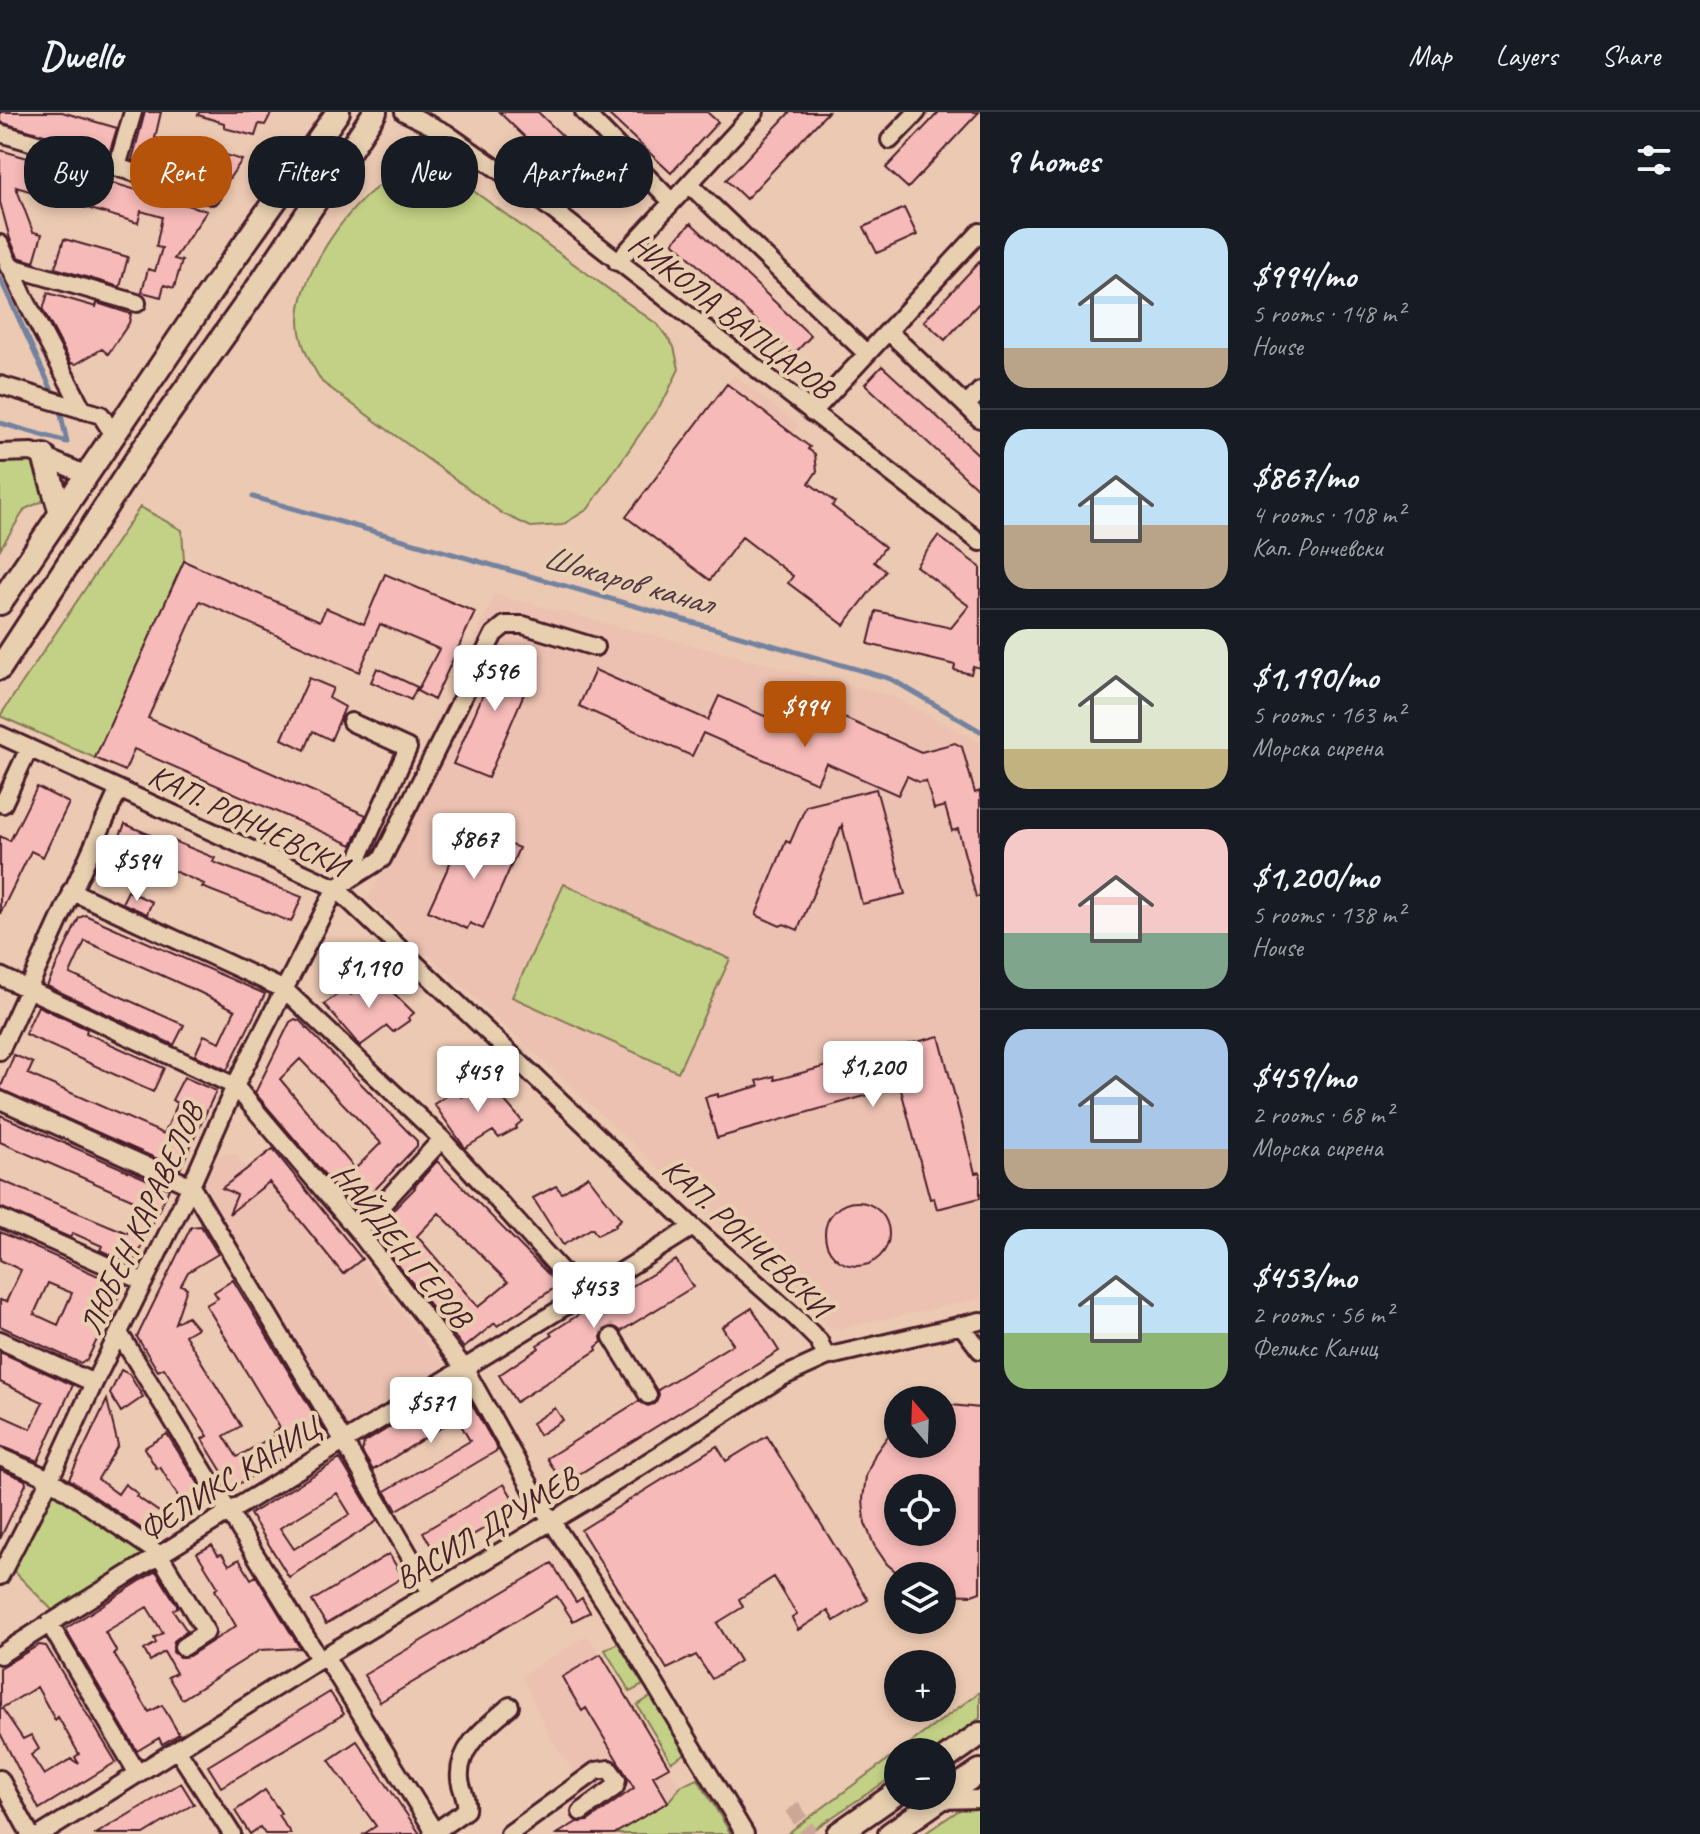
<!DOCTYPE html>
<html lang="en">
<head>
<meta charset="utf-8">
<style>
	:root { --surface:#171b24; --page:#242831; --text:#f1f3f6; --muted:#9ea1a6; --line:#363941; --accent:#b45309 }
	body { margin:0; font-family:Caveat,sans-serif; background:var(--page); color:var(--text); height:100vh; display:flex; flex-direction:column; font-size:30px; white-space:nowrap }
	* { box-sizing:border-box; margin:0 }
	p { font-size:26px; color:var(--muted) }
	.icon { flex:none; width:44px; height:44px; fill:none; stroke:currentColor; stroke-width:2; stroke-linecap:round; stroke-linejoin:round }
	.map { position:relative; flex:1; overflow:hidden }
	.side { display:flex; flex-direction:column; background:var(--surface); width:720px }
	.side>* { flex:none }
	.banner { position:absolute; left:24px; top:24px; width:760px; height:72px; display:flex; gap:16px }
	.needle { width:52px; rotate:341deg }
	.fabs { position:absolute; left:884px; top:1274px; display:grid; gap:16px }
	.fabs a { display:grid; place-items:center; width:72px; height:72px; border-radius:50%; background:var(--surface); box-shadow:0 4px 12px #0003; font-size:40px }
	.price { position:absolute; translate:-50% -68px; padding:0 18px; border-radius:8px; background:#fff; color:#222; font-size:26px; line-height:52px; filter:drop-shadow(0 2px 4px #0008) }
	.price::after { content:''; position:absolute; left:50%; top:48px; width:24px; height:18px; margin-left:-12px; background:inherit; clip-path:polygon(0 0,100% 0,50% 100%) }
	.price.current { background:var(--accent); color:#fff }
	ul { padding:0; list-style:none }
	li { display:flex; align-items:center; gap:24px; height:200px; padding:0 24px }
	li+li { border-top:2px solid var(--line) }
	li span { display:grid; place-items:center; flex:none; width:224px; height:160px; border-radius:24px; color:#555 }
	li>.icon { margin-inline-start:auto }
	span .icon { width:96px; height:96px; fill:#fffc; stroke-width:1 }
	li b { font-size:34px }
	h2 { display:flex; justify-content:space-between; align-items:center; height:96px; padding:0 24px; font-size:34px }
	.tag { padding:0 28px; border-radius:32px; background:var(--surface); box-shadow:0 4px 12px #0003; font-size:28px; line-height:72px }
	.tag.current { background:var(--accent); color:#fff }
	header { display:flex; align-items:center; gap:48px; box-sizing:border-box; height:112px; padding:0 40px; background:var(--surface); border-bottom:2px solid var(--line) }
	header strong { font-size:38px }
	nav { display:flex; gap:44px; margin-inline-start:auto; font-size:28px }
	main { display:flex; flex:1; min-height:0 }
	.map>svg:first-child { display:block }
	.built { fill:#ecc1b1 }
	.green { fill:#c2d185; stroke:#867858; stroke-width:2 }
	.lines { fill:none; stroke-linecap:round; stroke-linejoin:round }
	.stream { stroke:#73829f; stroke-width:5 }
	.building { fill:#f6bab8; stroke:#4a1f2b; stroke-width:2; fill-rule:evenodd }
	.minor-tunnel { stroke:#cca797; stroke-width:16; stroke-dasharray:16 8; stroke-linecap:butt }
	.minor-casing { stroke:#4a1f2b; stroke-width:22 }
	.major-casing { stroke:#4a1f2b; stroke-width:28 }
	.minor { stroke:#e7cfb0; stroke-width:16 }
	.major { stroke:#e7cfb0; stroke-width:22 }
	.labels { text-anchor:middle; stroke-width:8; stroke-linejoin:round; paint-order:stroke }
	.street-label { font-size:32px; fill:#4a1f2b; stroke:#e7cfb0 }
	.water-label { font-size:34px; font-style:italic; fill:#543848; stroke:#e7cfb0 }
</style>
</head>
<body>
<header>
<strong>Dwello</strong>
<nav><a>Map</a><a>Layers</a><a>Share</a></nav>
</header>
<main>
<div class="map">
<svg width="980" height="1722" viewBox="0 0 980 1722">
	<rect width="100%" height="100%" fill="#ecc9b2"/>
	<filter id="ink" filterUnits="userSpaceOnUse"><feTurbulence type="fractalNoise" baseFrequency=".0125" numOctaves="2"/><feDisplacementMap in="SourceGraphic" scale="16" xChannelSelector="R" yChannelSelector="G"/><feConvolveMatrix kernelMatrix="1 2 1 2 8 2 1 2 1" color-interpolation-filters="sRGB"/></filter>
	<g filter="url(#ink)">
		<path class="built" d="M 734,263 L 799,313 L 792,322 L 727,272 Z
			M 495,483 L 892,584 L 980,631 L 980,1187 L 834,1218 L 368,787 L 388,751 L 374,744 L 376,739 Z
			M 273,1037 L 445,1255 L 347,1315 L 200,1075 L 216,1043 L 236,1042 L 247,1056 Z
			M 588,1523 L 680,1675 L 668,1690 L 614,1722 L 564,1722 L 562,1719 L 584,1705 L 569,1683 L 583,1673 L 549,1624 L 522,1563 Z"/>
		<path class="green" d="M 403,67 L 436,67 L 468,75 L 658,213 L 674,235 L 679,257 L 665,286 L 588,397 L 562,413 L 531,415 L 503,402 L 322,270 C 310,250 299,232 299,208 C 299,165 345,97 379,74 C 386,70 395,69 403,67 Z
			M 0,341 L 69,354 L 41,390 L 25,397 L 0,437 Z
			M 140,395 L 182,418 L 184,449 L 95,646 L 0,604 Z
			M 564,772 L 730,847 L 678,960 L 512,885 Z
			M 50,1367 L 159,1442 L 59,1505 L 6,1451 Z
			M 618,1531 L 643,1573 L 630,1580 L 605,1538 Z
			M 980,1580 L 980,1606 L 933,1640 L 898,1640 Z
			M 652,1584 L 686,1641 L 671,1650 L 637,1593 Z
			M 898,1640 L 898,1661 L 807,1722 L 787,1722 Z
			M 698,1667 L 731,1722 L 614,1722 L 668,1690 L 682,1673 Z
			M 980,1684 L 980,1722 L 924,1722 Z"/>
		<g class="lines">
			<path class="stream" d="M 0,166 L 55,285
				M 0,311 L 67,330 L 59,294
				M 253,385 L 891,567 L 980,619"/>
		</g>
		<path class="building" d="M 0,0 L 62,0 L 117,16 L 109,42 L 0,10 Z
			M 145,0 L 161,0 L 155,26 L 215,44 L 216,40 L 242,48 L 221,78 L 214,72 L 132,48 Z
			M 199,0 L 272,0 L 265,13 L 259,12 L 255,24 L 224,16 L 224,11 L 198,3 Z
			M 499,0 L 538,0 L 614,74 L 595,93 Z
			M 606,0 L 707,0 L 718,10 L 671,61 Z
			M 790,0 L 828,0 L 746,87 L 726,68 Z
			M 939,0 L 979,0 L 908,76 L 886,56 Z
			M 0,38 L 150,82 L 147,76 L 172,83 L 170,88 L 207,99 L 174,147 L 182,149 L 174,176 L 164,173 L 161,185 L 142,180 L 148,157 L 155,159 L 162,136 L 156,135 L 162,105 L 141,99 L 138,111 L 16,75 L 33,120 L 42,122 L 34,150 L 18,145 L 10,127 L 0,90 Z
			M 904,96 L 917,123 L 877,141 L 864,115 Z
			M 691,111 L 811,224 L 793,243 L 673,130 Z
			M 64,127 L 128,145 L 120,175 L 55,156 Z
			M 980,149 L 980,190 L 945,228 L 924,209 Z
			M 48,181 L 96,195 L 97,191 L 131,202 L 129,211 L 108,242 L 102,237 L 76,252 L 71,251 L 43,198 Z
			M 882,254 L 980,344 L 980,379 L 865,272 Z
			M 727,272 L 810,335 L 808,337 L 815,342 L 817,359 L 809,371 L 835,390 L 832,394 L 885,435 L 874,450 L 886,459 L 844,513 L 788,471 L 793,464 L 742,425 L 710,468 L 626,405 Z
			M 938,424 L 980,455 L 980,556 L 973,554 L 971,562 L 954,558 L 955,553 L 868,532 L 876,499 L 951,516 L 969,494 L 916,454 Z
			M 184,449 L 320,509 L 326,496 L 364,512 L 385,462 L 475,500 L 434,588 L 417,579 L 439,537 L 380,512 L 359,560 L 200,489 L 148,606 L 366,703 L 352,733 L 134,637 L 125,659 L 95,646 Z
			M 503,536 L 537,551 L 488,666 L 453,652 Z
			M 377,556 L 417,575 L 411,588 L 371,570 Z
			M 595,558 L 708,608 L 719,584 L 785,613 L 797,585 L 921,640 L 955,631 L 962,635 L 975,681 L 980,679 L 980,785 L 976,785 L 958,717 L 952,719 L 945,694 L 934,697 L 926,669 L 919,670 L 907,664 L 898,683 L 826,651 L 817,671 L 703,621 L 692,644 L 579,594 Z
			M 309,566 L 333,576 L 329,586 L 345,595 L 331,628 L 313,619 L 305,638 L 282,627 Z
			M 37,675 L 69,691 L 43,745 L 31,739 L 0,802 L 0,724 L 10,729 Z
			M 876,677 L 905,782 L 862,792 L 842,713 L 798,818 L 784,812 L 780,814 L 756,803 L 786,729 L 790,731 L 806,694 Z
			M 125,712 L 169,731 L 171,728 L 215,746 L 213,750 L 302,785 L 291,810 L 202,775 L 204,772 L 160,753 L 158,756 L 114,737 Z
			M 473,718 L 519,736 L 483,817 L 470,811 L 467,817 L 428,799 L 461,727 L 468,730 Z
			M 128,779 L 152,790 L 147,802 L 122,791 Z
			M 85,803 L 265,882 L 227,958 L 195,943 L 204,923 L 220,930 L 235,898 L 199,880 L 85,829 L 70,862 L 184,913 L 174,933 L 47,874 L 79,806 Z
			M 375,863 L 414,901 L 408,906 L 410,908 L 393,920 L 387,914 L 360,934 L 324,892 L 345,877 L 351,883 Z
			M 38,894 L 87,917 L 86,921 L 164,956 L 153,980 L 25,922 Z
			M 295,907 L 300,909 L 417,1029 L 417,1034 L 356,1097 L 354,1097 L 255,981 L 290,910 ZM 300,947 L 381,1031 L 355,1057 L 280,967 Z
			M 939,924 L 975,1061 L 980,1060 L 980,1086 L 937,1097 L 934,1086 L 930,1087 L 900,974 L 717,1026 L 705,985 L 718,982 L 718,985 L 759,974 L 757,969 L 774,964 L 775,968 Z
			M 14,943 L 33,951 L 28,962 L 164,1022 L 178,991 L 172,988 L 184,965 L 216,979 L 180,1057 L 0,977 Z
			M 487,968 L 522,1009 L 516,1014 L 517,1016 L 499,1026 L 493,1019 L 465,1036 L 434,992 L 456,978 L 462,985 Z
			M 0,1003 L 169,1077 L 135,1148 L 128,1151 L 100,1138 L 102,1134 L 73,1121 L 71,1126 L 0,1095 L 0,1068 L 127,1121 L 141,1091 L 0,1030 Z
			M 273,1037 L 362,1147 L 343,1162 L 269,1070 L 229,1102 L 237,1083 L 222,1076 Z
			M 437,1049 L 559,1173 L 497,1214 L 495,1211 L 464,1236 L 372,1120 L 415,1076 L 414,1075 ZM 439,1101 L 508,1170 L 478,1195 L 417,1124 Z
			M 588,1064 L 621,1107 L 615,1112 L 616,1114 L 597,1123 L 592,1116 L 563,1133 L 533,1086 L 556,1074 L 562,1081 Z
			M825 1122a32 32 0 1 1 64 0a32 32 0 1 1-64 0Z
			M 201,1114 L 218,1142 L 188,1160 L 181,1173 L 187,1176 L 175,1211 L 187,1204 L 197,1216 L 185,1223 L 241,1314 L 224,1324 L 237,1345 L 275,1323 L 273,1320 L 280,1316 L 206,1193 L 218,1186 L 214,1180 L 233,1168 L 325,1320 L 232,1376 L 202,1327 L 208,1324 L 164,1256 L 158,1259 L 137,1225 L 191,1115 Z
			M 0,1120 L 123,1175 L 87,1248 L 80,1251 L 0,1214 L 0,1188 L 6,1190 L 21,1158 L 0,1148 ZM 48,1171 L 72,1181 L 58,1213 L 34,1202 Z
			M 676,1148 L 693,1175 L 621,1219 L 612,1214 L 606,1216 L 601,1225 L 602,1230 L 596,1235 L 597,1238 L 516,1290 L 499,1263 L 539,1236 L 537,1233 L 552,1224 L 550,1221 L 575,1205 L 583,1200 L 590,1205 L 600,1203 L 604,1197 L 602,1188 L 615,1180 L 617,1183 Z
			M 752,1196 L 779,1239 L 563,1372 L 547,1346 L 639,1289 L 648,1294 L 654,1292 L 659,1283 L 658,1278 L 733,1232 L 722,1215 Z
			M 0,1240 L 73,1273 L 38,1349 L 0,1334 L 0,1303 L 31,1317 L 43,1290 L 0,1270 Z
			M 121,1258 L 129,1262 L 143,1285 L 121,1300 L 110,1282 Z
			M 460,1272 L 498,1338 L 397,1398 L 385,1379 L 470,1329 L 457,1306 L 373,1358 L 362,1340 L 364,1331 Z
			M 107,1288 L 118,1333 L 98,1367 L 118,1382 L 125,1372 L 138,1382 L 136,1384 L 162,1402 L 173,1395 L 181,1389 L 160,1355 L 157,1357 L 144,1336 L 167,1322 L 210,1390 L 154,1425 L 69,1367 Z
			M 951,1293 L 980,1296 L 980,1480 L 972,1483 L 942,1482 L 942,1464 L 901,1464 L 887,1452 L 874,1433 L 865,1411 L 863,1387 L 866,1364 L 875,1342 L 898,1310 L 898,1332 L 942,1332 L 942,1295 ZM 898,1376 L 942,1376 L 942,1420 L 898,1420 Z
			M 555,1296 L 563,1308 L 539,1323 L 532,1311 Z
			M 767,1324 L 868,1488 L 834,1509 L 828,1499 L 798,1518 L 792,1506 L 797,1503 L 774,1465 L 739,1487 L 743,1495 L 717,1511 L 740,1549 L 712,1567 L 696,1543 L 667,1557 L 581,1418 L 717,1334 L 726,1349 Z
			M 340,1347 L 377,1409 L 289,1465 L 250,1402 ZM 337,1381 L 350,1402 L 294,1437 L 280,1416 Z
			M 0,1357 L 25,1368 L 26,1372 L 0,1427 Z
			M 504,1372 L 519,1396 L 437,1444 L 423,1420 Z
			M 212,1433 L 218,1443 L 222,1442 L 229,1453 L 239,1447 L 251,1467 L 256,1464 L 300,1536 L 260,1538 L 182,1587 L 168,1565 L 176,1561 L 164,1540 L 150,1549 L 144,1538 L 156,1531 L 154,1526 L 163,1521 L 147,1495 L 105,1520 L 117,1540 L 114,1542 L 149,1600 L 162,1593 L 179,1622 L 162,1632 L 159,1626 L 137,1639 L 65,1517 L 156,1459 L 178,1495 L 173,1498 L 187,1519 L 174,1529 L 173,1540 L 179,1545 L 189,1544 L 236,1514 L 215,1478 L 218,1475 L 197,1441 Z
			M 389,1442 L 403,1465 L 326,1512 L 312,1489 Z
			M 552,1451 L 576,1490 L 582,1486 L 590,1500 L 573,1509 L 557,1484 L 380,1590 L 364,1563 Z
			M 39,1533 L 46,1534 L 116,1650 L 39,1697 L 0,1621 L 0,1556 ZM 37,1575 L 55,1608 L 58,1605 L 79,1642 L 75,1645 L 79,1652 L 71,1647 L 44,1663 L 31,1643 L 39,1637 L 31,1623 L 23,1627 L 2,1596 Z
			M 601,1542 L 669,1655 L 653,1664 L 668,1690 L 614,1722 L 557,1722 L 577,1710 L 588,1709 L 634,1676 L 586,1596 L 582,1599 L 562,1565 Z
			M 330,1580 L 344,1602 L 221,1675 L 208,1654 Z
			M 357,1629 L 391,1679 L 420,1722 L 364,1722 L 376,1714 L 329,1648 Z
			M 181,1671 L 194,1692 L 180,1700 L 144,1722 L 96,1722 Z
			M 265,1678 L 281,1701 L 278,1703 L 291,1722 L 265,1722 L 260,1715 L 250,1722 L 235,1699 Z"/>
		<g class="lines">
			<path class="minor-tunnel" d="M 593,1194 L 612,1225
				M 792,1695 L 810,1722"/>
			<g class="minor-casing">
				<path id="minor" d="M 404,0 L 446,21 L 523,75 L 980,430
					M 584,0 L 672,90
					M 0,21 L 211,83
					M 890,28 L 917,0
					M 117,55 L 133,0
					M 689,72 L 867,242
					M 0,132 L 25,187 L 83,298
					M 617,150 L 755,0
					M 8,154 L 137,191
					M 888,219 L 980,307
					M 0,273 L 101,303 L 113,322
					M 966,294 L 980,279
					M 812,301 L 980,120
					M 0,341 L 32,340 L 87,363
					M 0,623 L 336,776 L 693,1115 L 796,1206 L 819,1229 L 826,1245
					M 3,692 L 29,636
					M 348,769 L 408,636 L 351,610
					M 336,776 L 382,747 L 494,522 L 505,513 L 523,513 L 595,535
					M 71,779 L 285,878 L 442,1027 L 593,1194
					M 0,864 L 235,974 L 358,1119 L 465,1257 L 541,1393 L 612,1501 L 745,1722
					M 0,939 L 119,677
					M 0,988 L 191,1074 L 343,1328 L 431,1481
					M 0,1106 L 144,1170
					M 358,1119 L 442,1027
					M 961,1213 L 980,1238
					M 119,1221 L 320,1548
					M 612,1225 L 648,1283
					M 0,1228 L 94,1271
					M 0,1345 L 50,1367 L 159,1442 L 206,1520 L 183,1535
					M 0,1464 L 50,1367 L 94,1271 L 191,1074 L 235,974 L 336,776
					M 49,1511 L 138,1662
					M 0,1543 C 229,1397 463,1259 693,1115
					M 325,1544 L 436,1722
					M 177,1637 L 232,1722
					M 0,1667 L 30,1722
					M 940,1688 L 980,1687
					M 42,1722 L 325,1544 L 589,1387 L 782,1265 L 826,1245 L 980,1209
					M 432,1722 L 466,1698 C 468,1686 461,1678 460,1667 C 457,1634 489,1613 510,1594
					M 509,1722 L 596,1659 L 609,1657 L 617,1668 L 615,1675 L 581,1700"/>
			</g>
			<g class="major-casing">
				<path id="major" d="M 44,344 L 61,401
					M 0,491 L 216,172 L 338,0
					M 0,556 L 144,336 L 263,168 L 375,0
					M 942,1649 L 980,1622
					M 838,1722 L 898,1680
					M 890,1722 L 980,1659"/>
			</g>
			<use href="#minor" class="minor"/>
			<use href="#major" class="major"/>
		</g>
	</g>
	<g class="labels">
		<g class="street-label">
			<text transform="translate(731 203) rotate(38)" y="11">НИКОЛА ВАПЦАРОВ</text>
			<text transform="translate(248 708) rotate(26)" y="11">КАП. РОНЧЕВСКИ</text>
			<text transform="translate(141 1107) rotate(-65)" y="11">ЛЮБЕН КАРАВЕЛОВ</text>
			<text transform="translate(747 1125) rotate(43)" y="11">КАП. РОНЧЕВСКИ</text>
			<text transform="translate(402 1133) rotate(51)" y="11">НАЙДЕН ГЕРОВ</text>
			<text transform="translate(229 1366) rotate(-32)" y="11">ФЕЛИКС КАНИЦ</text>
			<text transform="translate(486 1416) rotate(-31)" y="11">ВАСИЛ ДРУМЕВ</text>
		</g>
		<g class="water-label">
			<text transform="translate(628 467) rotate(16)" y="12">Шокаров канал</text>
		</g>
	</g>
</svg>
<div class="fabs">
<a><svg class="needle" viewBox="-14 -14 28 28"><path d="M0-13l5 13h-10z" fill="#e53935"/><path d="M0 13l5-13h-10z" fill="#9ea1a6"/></svg></a>
<a><svg class="icon" aria-label="locate" viewBox="0 0 24 24"><circle cx="12" cy="12" r="6"/><path d="M12 2v4M12 18v4M2 12h4M18 12h4"/></svg></a>
<a><svg class="icon" aria-label="layers" viewBox="0 0 24 24"><path d="M12 4l9 5-9 5-9-5zM3 14l9 5 9-5"/></svg></a>
<a>+</a>
<a>−</a>
</div>
<b class="price" style="left:495px;top:601px">$596</b>
<b class="price current" style="left:805px;top:637px">$994</b>
<b class="price" style="left:474px;top:769px">$867</b>
<b class="price" style="left:137px;top:791px">$594</b>
<b class="price" style="left:369px;top:898px">$1,190</b>
<b class="price" style="left:873px;top:997px">$1,200</b>
<b class="price" style="left:478px;top:1002px">$459</b>
<b class="price" style="left:594px;top:1218px">$453</b>
<b class="price" style="left:431px;top:1333px">$571</b>
<div class="banner">
<a class="tag">Buy</a>
<a class="tag current">Rent</a>
<a class="tag">Filters</a>
<a class="tag">New</a>
<a class="tag">Apartment</a>
</div>
</div>
<section class="side">
<h2>9 homes<svg class="icon" aria-label="filters" viewBox="0 0 24 24"><path d="M4 7h16M4 17h16"/><circle cx="9" cy="7" r="2"/><circle cx="15" cy="17" r="2"/></svg></h2>
<ul>
<li><span style="background:linear-gradient(#bfe0f5 75%,#b9a48a 0)"><svg class="icon" aria-label="home" viewBox="0 0 24 24"><path d="M3 11l9-7 9 7M6 9v11h12V9"/></svg></span><div><b>$994/mo</b><p>5 rooms · 148 m²</p><p>House</p></div></li>
<li><span style="background:linear-gradient(#bfe0f5 60%,#b9a48a 0)"><svg class="icon" aria-label="home" viewBox="0 0 24 24"><path d="M3 11l9-7 9 7M6 9v11h12V9"/></svg></span><div><b>$867/mo</b><p>4 rooms · 108 m²</p><p>Кап. Рончевски</p></div></li>
<li><span style="background:linear-gradient(#dfe7d0 75%,#c2b280 0)"><svg class="icon" aria-label="home" viewBox="0 0 24 24"><path d="M3 11l9-7 9 7M6 9v11h12V9"/></svg></span><div><b>$1,190/mo</b><p>5 rooms · 163 m²</p><p>Морска сирена</p></div></li>
<li><span style="background:linear-gradient(#f6c9c9 65%,#7fa58c 0)"><svg class="icon" aria-label="home" viewBox="0 0 24 24"><path d="M3 11l9-7 9 7M6 9v11h12V9"/></svg></span><div><b>$1,200/mo</b><p>5 rooms · 138 m²</p><p>House</p></div></li>
<li><span style="background:linear-gradient(#a9c7e8 75%,#b9a48a 0)"><svg class="icon" aria-label="home" viewBox="0 0 24 24"><path d="M3 11l9-7 9 7M6 9v11h12V9"/></svg></span><div><b>$459/mo</b><p>2 rooms · 68 m²</p><p>Морска сирена</p></div></li>
<li><span style="background:linear-gradient(#bfe0f5 65%,#8fb573 0)"><svg class="icon" aria-label="home" viewBox="0 0 24 24"><path d="M3 11l9-7 9 7M6 9v11h12V9"/></svg></span><div><b>$453/mo</b><p>2 rooms · 56 m²</p><p>Феликс Каниц</p></div></li>
</ul>
</section>
</main>
</body>
</html>
